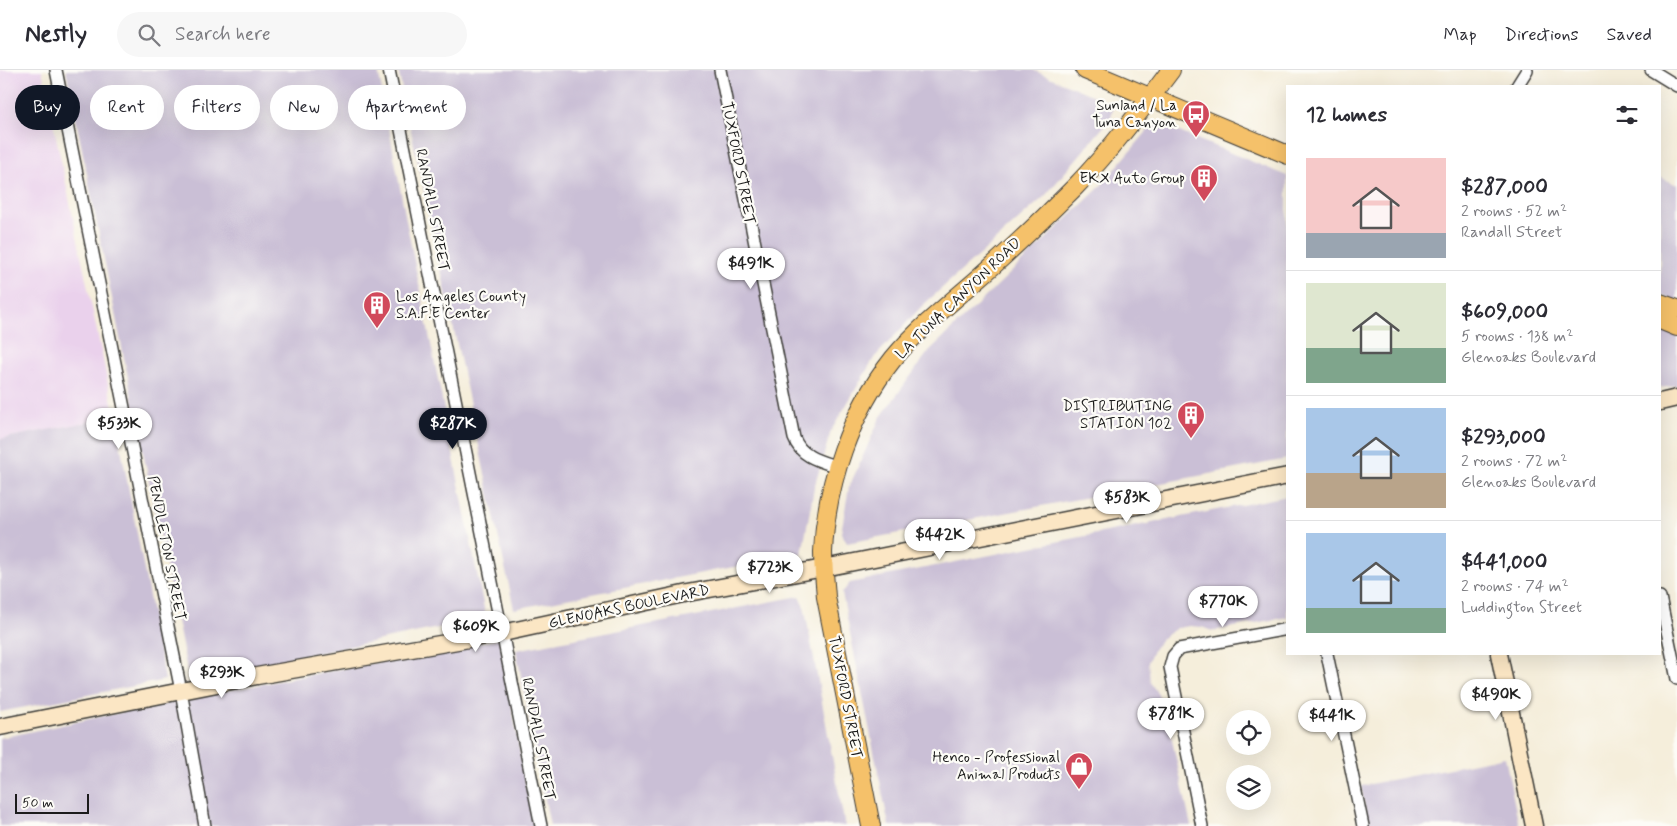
<!DOCTYPE html>
<html lang="en">
<head>
<meta charset="utf-8">
<style>
	:root { --surface:#fff; --page:#f7f7f7; --text:#2b2b33; --muted:#7c7c81; --line:#e1e1e2; --accent:#111827 }
	body { margin:0; font-family:Mynerve,sans-serif; background:var(--page); color:var(--text); height:100vh; display:flex; flex-direction:column; font-size:19px; white-space:nowrap }
	* { box-sizing:border-box; margin:0 }
	p { font-size:16px; color:var(--muted) }
	.icon { flex:none; width:28px; height:28px; fill:none; stroke:currentColor; stroke-width:2; stroke-linecap:round; stroke-linejoin:round }
	.map { position:relative; flex:1; overflow:hidden }
	.details { position:absolute; left:1286px; top:15px; width:375px; height:570px; display:flex; flex-direction:column; background:var(--surface); border-radius:0px; box-shadow:0 5px 20px #0002 }
	.details>* { flex:none }
	.banner { position:absolute; left:15px; top:15px; width:475px; height:45px; display:flex; gap:10px }
	.controls { position:absolute; left:1226px; top:640px; display:grid; gap:10px }
	.controls a { display:grid; place-items:center; width:45px; height:45px; border-radius:50%; background:var(--surface); box-shadow:0 5px 20px #0002; font-size:25px }
	.scale { position:absolute; left:15px; bottom:12px; width:74px; box-sizing:border-box; padding-left:5px; border:2px solid #1c1c1c; border-top:0; font-size:14px; line-height:18px; white-space:nowrap; color:#1c1c1c; -webkit-text-stroke:4px #fdfcf7; paint-order:stroke }
	.price { position:absolute; translate:-50% -42px; padding:0 11px; border-radius:18px; background:#fff; color:#222; font-size:16px; line-height:32px; filter:drop-shadow(0 1px 2px #0008) }
	.price::after { content:''; position:absolute; left:50%; top:30px; width:15px; height:11px; margin-left:-8px; background:inherit; clip-path:polygon(0 0,100% 0,50% 100%) }
	.price.on { background:var(--accent); color:#fff }
	ul { padding:0; list-style:none }
	li { display:flex; align-items:center; gap:15px; height:125px; padding:0 20px }
	li+li { border-top:1px solid var(--line) }
	li span { display:grid; place-items:center; flex:none; width:140px; height:100px; border-radius:0px; color:#555 }
	li>.icon { margin-inline-start:auto }
	span .icon { width:60px; height:60px; fill:#fffc; stroke-width:1 }
	li b { font-size:21px }
	h2 { display:flex; justify-content:space-between; align-items:center; height:60px; padding:0 20px; font-size:21px }
	.pill { padding:0 18px; border-radius:22px; background:var(--surface); box-shadow:0 5px 20px #0002; font-size:18px; line-height:45px }
	.pill.on { background:var(--accent); color:#fff }
	header { display:flex; align-items:center; gap:30px; box-sizing:border-box; height:70px; padding:0 25px; background:var(--surface); border-bottom:1px solid var(--line) }
	header strong { font-size:24px }
	nav { display:flex; gap:28px; margin-inline-start:auto; font-size:18px }
	.search { width:350px; height:45px; background:var(--page); display:flex; align-items:center; gap:12px; box-sizing:border-box; padding:0 18px; border-radius:28px; color:var(--muted); font-size:19px }
	.map>svg:first-child { display:block }
	.built { fill:#ead1ec }
	.industrial { fill:#cabfd6 }
	.lines { fill:none; stroke-linecap:round; stroke-linejoin:round }
	.minor-casing { stroke:#3d3c39; stroke-width:14 }
	.secondary-casing { stroke:#3d3c39; stroke-width:19 }
	.primary-casing { stroke:#3d3c39; stroke-width:20 }
	.minor { stroke:#fff; stroke-width:11 }
	.secondary { stroke:#fbe6c4; stroke-width:16 }
	.primary { stroke:#f5c16b; stroke-width:18 }
	.labels { text-anchor:middle; stroke-width:4.5; stroke-linejoin:round; paint-order:stroke }
	.poi-label { font-size:15px; fill:#1c1c1c; stroke:#fdfcf7; text-anchor:end }
	.street-label { font-size:15px; fill:#1c1c1c; stroke:#fdfcf7 }
</style>
</head>
<body>
<header>
<strong>Nestly</strong>
<div class="search"><svg class="icon" aria-label="search" viewBox="0 0 24 24"><circle cx="10" cy="10" r="6"/><path d="M15 15l6 6"/></svg>Search here</div>
<nav><a>Map</a><a>Directions</a><a>Saved</a></nav>
</header>
<div class="map">
<svg width="1677" height="756" viewBox="0 0 1677 756">
	<rect width="100%" height="100%" fill="#fdfcf7"/>
	<filter id="ink" filterUnits="userSpaceOnUse"><feTurbulence type="fractalNoise" baseFrequency=".02" numOctaves="2"/><feDisplacementMap in="SourceGraphic" scale="10" xChannelSelector="R" yChannelSelector="G"/><feConvolveMatrix kernelMatrix="1 2 1 2 8 2 1 2 1" color-interpolation-filters="sRGB"/></filter>
	<filter id="wash" filterUnits="userSpaceOnUse"><feTurbulence type="fractalNoise" baseFrequency=".0096" numOctaves="4" result="noise"/><feDisplacementMap in="SourceGraphic" scale="20" xChannelSelector="R" yChannelSelector="G"/><feGaussianBlur stdDeviation="1.12" result="paint"/><feColorMatrix in="noise" values="0 0 0 0 0 0 0 0 0 0 0 0 0 0 0 0 0 1.4 0 .05"/><feComposite in="paint" operator="in"/></filter>
	<g filter="url(#wash)">
		<rect width="100%" height="100%" fill="#f5eedb"/>
		<path class="built" d="M 0,0 L 42,0 L 115,347 L 0,369 Z"/>
		<path class="industrial" d="M 66,0 L 378,0 L 407,155 L 486,548 L 189,610 Z
			M 398,0 L 1033,0 L 1096,27 L 1113,37 L 1111,48 L 1045,126 L 922,236 L 874,288 L 831,361 L 814,418 L 802,484 L 514,539 Z
			M 1155,52 L 1287,106 L 1287,389 L 847,473 L 841,463 L 849,417 L 880,348 L 929,281 L 1099,118 Z
			M 1660,107 L 1677,115 L 1677,232 L 1660,225 Z
			M 1660,258 L 1677,265 L 1677,315 L 1660,318 Z
			M 115,347 L 165,610 L 0,642 L 0,369 Z
			M 1287,426 L 1287,547 L 1212,561 L 1202,557 L 1190,556 L 1177,558 L 1166,565 L 1154,578 L 1148,592 L 1150,612 L 1164,634 L 1191,756 L 889,756 L 842,523 L 850,513 Z
			M 800,526 L 804,536 L 812,578 L 845,756 L 550,756 L 516,580 Z
			M 500,569 L 525,711 L 535,756 L 208,756 L 184,629 Z
			M 180,630 L 203,756 L 0,756 L 0,668 Z
			M 1505,687 L 1519,756 L 1368,756 L 1361,716 Z"/>
	</g>
	<g filter="url(#ink)">
		<g class="lines">
			<g class="minor-casing">
				<path id="minor" d="M 56,0 L 181,621 L 205,756
					M 389,0 L 541,756
					M 720,0 L 794,368 C 801,387 820,391 838,397
					M 1651,0 L 1677,16
					M 1517,16 L 1527,0
					M 1660,527 L 1677,609
					M 1327,584 L 1363,756
					M 1202,756 L 1170,597 L 1173,586 L 1179,579 L 1288,559"/>
			</g>
			<g class="secondary-casing">
				<path id="secondary" d="M 1660,332 L 1677,328
					M 1499,584 L 1534,756
					M 0,657 L 257,606 L 503,563 L 688,523 L 824,498 L 1288,406"/>
			</g>
			<g class="primary-casing">
				<path id="primary" d="M 1085,0 L 1288,85
					M 1660,233 L 1677,239
					M 1660,250 L 1677,257
					M 871,756 L 826,527 C 825,512 823,497 823,482 C 826,414 850,343 893,289 C 918,259 949,234 979,208 C 1012,179 1044,148 1075,117 C 1110,81 1141,40 1171,0"/>
			</g>
			<use href="#minor" class="minor"/>
			<use href="#secondary" class="secondary"/>
			<use href="#primary" class="primary"/>
		</g>
	</g>
	<defs>
		<g id="bus-pin" transform="scale(1.4375)"><path d="M0 17L-7.5 6A9.5 9.5 0 1 1 7.5 6Z" fill="#d1495b" stroke="#fdfcf7"/><path d="M-5-6H5V4H4V6H2V4H-2V6H-4V4H-5ZM-3.5-4V0h7V-4ZM-3.5 1.2v1.5H-2V1.2ZM2 1.2v1.5H3.5V1.2Z" fill="#fff"/></g>
		<g id="building-pin" transform="scale(1.4375)"><path d="M0 17L-7.5 6A9.5 9.5 0 1 1 7.5 6Z" fill="#d1495b" stroke="#fdfcf7"/><path d="M-4-6H4V6H1V3H-1V6H-4ZM-2.5-4.3h1.7v1.8h-1.7ZM.8-4.3h1.7v1.8H.8ZM-2.5-1h1.7V.8h-1.7ZM.8-1h1.7V.8H.8Z" fill="#fff"/></g>
		<g id="shop-pin" transform="scale(1.4375)"><path d="M0 17L-7.5 6A9.5 9.5 0 1 1 7.5 6Z" fill="#d1495b" stroke="#fdfcf7"/><path d="M-5-2.5h2.3a2.7 3.5 0 0 1 5.4 0H5L5.5 6h-11ZM-1.5-2.5h3a1.5 2.3 0 0 0-3 0Z" fill="#fff"/></g>
	</defs>
	<g fill-rule="evenodd">
		<use href="#bus-pin" x="1196" y="44"/>
		<use href="#building-pin" x="1204" y="108"/>
		<use href="#building-pin" x="377" y="235"/>
		<use href="#building-pin" x="1191" y="345"/>
		<use href="#shop-pin" x="1079" y="696"/>
	</g>
	<g class="labels">
		<g class="poi-label">
			<text x="1177" y="40">Sunland / La<tspan x="1177" dy="17">Tuna Canyon</tspan></text>
			<text x="1185" y="113">EKX Auto Group</text>
			<text x="396" y="231" text-anchor="start">Los Angeles County<tspan x="396" dy="17">S.A.F.E Center</tspan></text>
			<text x="1172" y="341">DISTRIBUTING<tspan x="1172" dy="17">STATION 102</tspan></text>
			<text x="1060" y="692">Henco - Professional<tspan x="1060" dy="17">Animal Products</tspan></text>
		</g>
		<g class="street-label">
			<text transform="translate(739 93) rotate(79)" y="5">TUXFORD STREET</text>
			<text transform="translate(433 140) rotate(79)" y="5">RANDALL STREET</text>
			<text transform="translate(958 228) rotate(-44)" y="5">LA TUNA CANYON ROAD</text>
			<text transform="translate(167 478) rotate(79)" y="5">PENDLETON STREET</text>
			<text transform="translate(629 536) rotate(-12)" y="5">GLENOAKS BOULEVARD</text>
			<text transform="translate(846 627) rotate(79)" y="5">TUXFORD STREET</text>
			<text transform="translate(539 669) rotate(79)" y="5">RANDALL STREET</text>
		</g>
	</g>
</svg>
<div class="controls">
<a><svg class="icon" aria-label="locate" viewBox="0 0 24 24"><circle cx="12" cy="12" r="6"/><path d="M12 2v4M12 18v4M2 12h4M18 12h4"/></svg></a>
<a><svg class="icon" aria-label="layers" viewBox="0 0 24 24"><path d="M12 4l9 5-9 5-9-5zM3 14l9 5 9-5"/></svg></a>
</div>
<div class="scale">50 m</div>
<b class="price" style="left:751px;top:220px">$491K</b>
<b class="price" style="left:119px;top:380px">$533K</b>
<b class="price on" style="left:453px;top:380px">$287K</b>
<b class="price" style="left:1127px;top:454px">$583K</b>
<b class="price" style="left:940px;top:491px">$442K</b>
<b class="price" style="left:770px;top:524px">$723K</b>
<b class="price" style="left:1223px;top:558px">$770K</b>
<b class="price" style="left:476px;top:583px">$609K</b>
<b class="price" style="left:222px;top:629px">$293K</b>
<b class="price" style="left:1496px;top:651px">$490K</b>
<b class="price" style="left:1171px;top:670px">$781K</b>
<b class="price" style="left:1332px;top:672px">$441K</b>
<div class="banner">
<a class="pill on">Buy</a>
<a class="pill">Rent</a>
<a class="pill">Filters</a>
<a class="pill">New</a>
<a class="pill">Apartment</a>
</div>
<section class="details">
<h2>12 homes<svg class="icon" aria-label="filters" viewBox="0 0 24 24"><path d="M4 7h16M4 17h16"/><circle cx="9" cy="7" r="2"/><circle cx="15" cy="17" r="2"/></svg></h2>
<ul>
<li><span style="background:linear-gradient(#f6c9c9 75%,#9aa5b1 0)"><svg class="icon" aria-label="home" viewBox="0 0 24 24"><path d="M3 11l9-7 9 7M6 9v11h12V9"/></svg></span><div><b>$287,000</b><p>2 rooms · 52 m²</p><p>Randall Street</p></div></li>
<li><span style="background:linear-gradient(#dfe7d0 65%,#7fa58c 0)"><svg class="icon" aria-label="home" viewBox="0 0 24 24"><path d="M3 11l9-7 9 7M6 9v11h12V9"/></svg></span><div><b>$609,000</b><p>5 rooms · 138 m²</p><p>Glenoaks Boulevard</p></div></li>
<li><span style="background:linear-gradient(#a9c7e8 65%,#b9a48a 0)"><svg class="icon" aria-label="home" viewBox="0 0 24 24"><path d="M3 11l9-7 9 7M6 9v11h12V9"/></svg></span><div><b>$293,000</b><p>2 rooms · 72 m²</p><p>Glenoaks Boulevard</p></div></li>
<li><span style="background:linear-gradient(#a9c7e8 75%,#7fa58c 0)"><svg class="icon" aria-label="home" viewBox="0 0 24 24"><path d="M3 11l9-7 9 7M6 9v11h12V9"/></svg></span><div><b>$441,000</b><p>2 rooms · 74 m²</p><p>Luddington Street</p></div></li>
</ul>
</section>
</div>
</body>
</html>
